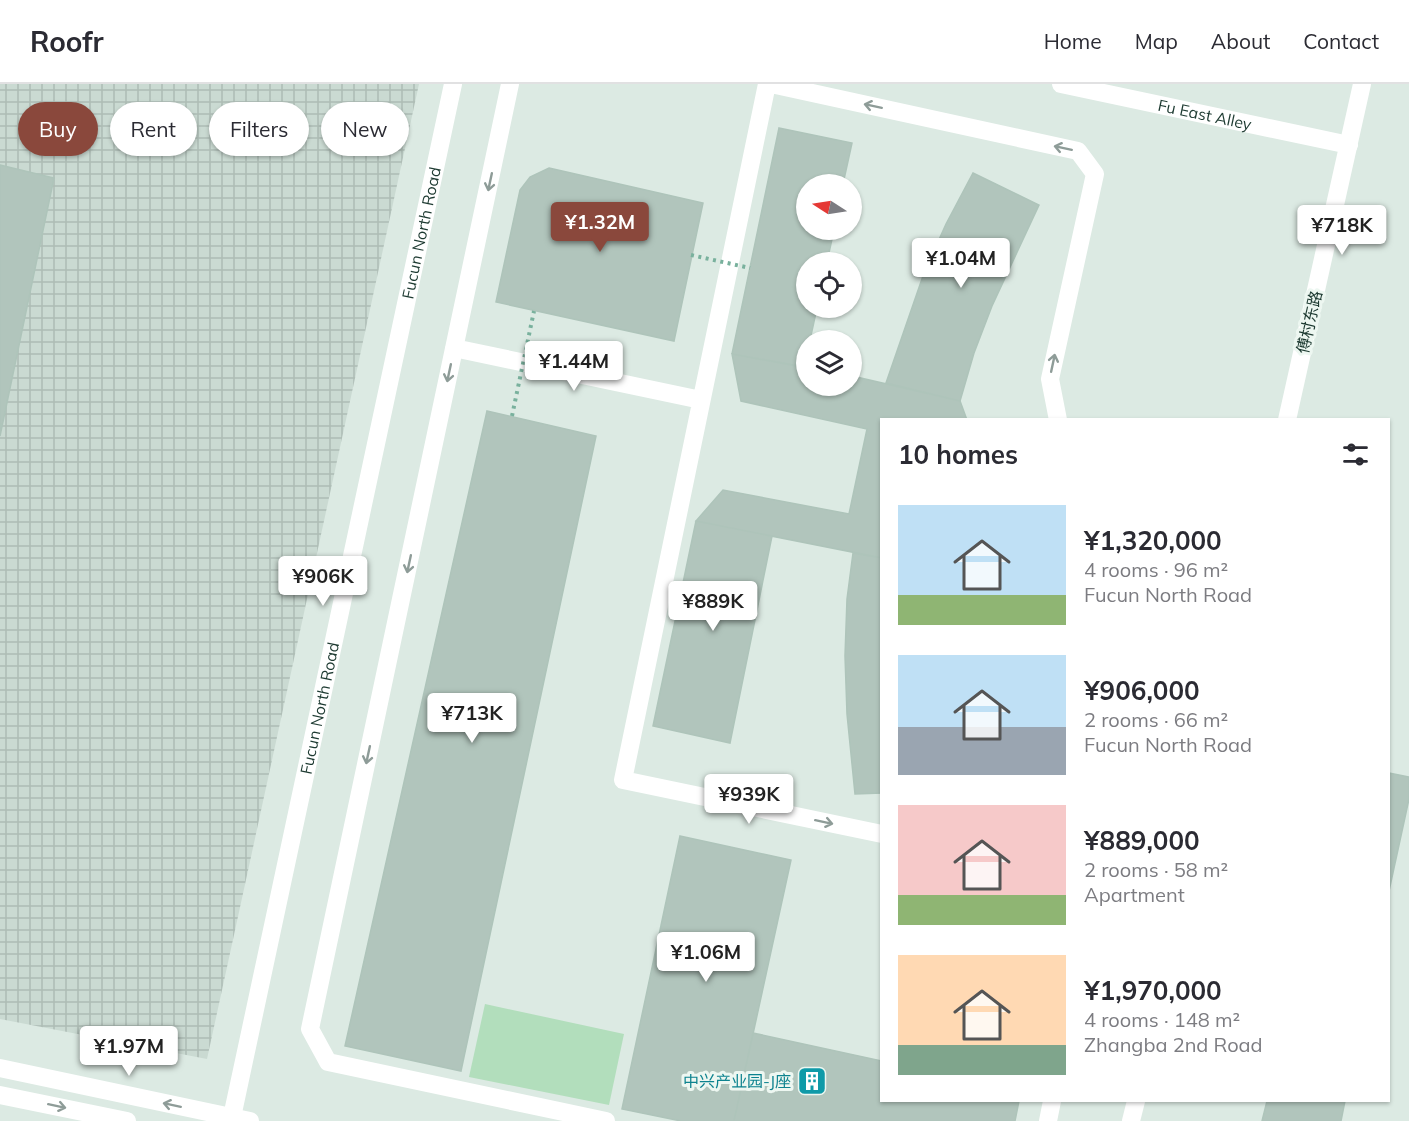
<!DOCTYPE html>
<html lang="en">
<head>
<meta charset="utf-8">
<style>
	:root { --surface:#fff; --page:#f2f2f3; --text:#2b2b33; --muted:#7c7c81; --line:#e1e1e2; --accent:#8a483c }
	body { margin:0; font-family:Mulish,"Noto Sans SC",sans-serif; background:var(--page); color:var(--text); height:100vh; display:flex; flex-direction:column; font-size:22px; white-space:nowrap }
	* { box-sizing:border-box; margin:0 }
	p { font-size:20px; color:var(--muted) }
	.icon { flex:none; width:33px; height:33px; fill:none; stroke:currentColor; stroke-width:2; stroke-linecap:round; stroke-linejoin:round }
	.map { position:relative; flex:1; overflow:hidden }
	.side { position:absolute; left:880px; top:334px; width:510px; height:684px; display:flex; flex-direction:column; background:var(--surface); border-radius:0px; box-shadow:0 2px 4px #0004 }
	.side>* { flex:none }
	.hud { position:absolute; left:18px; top:18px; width:570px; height:54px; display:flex; gap:12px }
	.needle { width:39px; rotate:282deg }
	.tools { position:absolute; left:796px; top:90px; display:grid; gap:12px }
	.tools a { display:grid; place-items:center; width:66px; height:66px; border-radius:50%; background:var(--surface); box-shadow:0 2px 4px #0004; font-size:30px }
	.price { position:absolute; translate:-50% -51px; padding:0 14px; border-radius:6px; background:#fff; color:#222; font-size:20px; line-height:39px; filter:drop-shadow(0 2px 3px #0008) }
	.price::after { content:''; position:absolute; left:50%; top:36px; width:18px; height:14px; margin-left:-9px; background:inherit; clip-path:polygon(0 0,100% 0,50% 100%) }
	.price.current { background:var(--accent); color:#fff }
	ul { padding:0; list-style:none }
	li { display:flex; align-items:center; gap:18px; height:150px; padding:0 18px }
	li span { display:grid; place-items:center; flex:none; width:168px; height:120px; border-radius:0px; color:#555 }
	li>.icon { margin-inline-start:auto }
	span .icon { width:72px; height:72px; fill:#fffc; stroke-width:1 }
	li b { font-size:26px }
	h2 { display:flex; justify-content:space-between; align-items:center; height:72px; padding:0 18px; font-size:26px }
	.pill { padding:0 21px; border-radius:27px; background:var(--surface); box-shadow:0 2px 4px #0004; font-size:21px; line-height:54px }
	.pill.current { background:var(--accent); color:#fff }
	header { display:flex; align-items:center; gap:36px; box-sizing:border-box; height:84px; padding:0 30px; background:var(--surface); border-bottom:2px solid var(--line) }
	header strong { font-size:28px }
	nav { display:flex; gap:33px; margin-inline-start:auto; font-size:21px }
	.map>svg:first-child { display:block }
	.industrial { fill:url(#industrial-grid) }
	.park { fill:#b2debc }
	.building { fill:#b1c5bc; stroke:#aec4ba; stroke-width:1.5 }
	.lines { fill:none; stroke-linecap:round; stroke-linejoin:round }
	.minor { stroke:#fff; stroke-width:18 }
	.tertiary { stroke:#fff; stroke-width:18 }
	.path-bridge { stroke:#79b19d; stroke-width:4; stroke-dasharray:3 4.5; stroke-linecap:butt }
	.oneway { stroke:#8e9c98 }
	.labels { text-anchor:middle; stroke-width:6; stroke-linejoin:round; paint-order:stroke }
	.street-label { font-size:16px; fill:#1d3a31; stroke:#edf7f1 }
	.culture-label { font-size:16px; fill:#0d838f; stroke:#edf7f1; text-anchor:end }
</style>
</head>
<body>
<header>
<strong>Roofr</strong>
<nav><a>Home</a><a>Map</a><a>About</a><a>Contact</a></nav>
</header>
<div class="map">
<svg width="1409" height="1037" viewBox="0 0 1409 1037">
	<defs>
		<pattern id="industrial-grid" width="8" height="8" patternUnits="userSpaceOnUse" patternTransform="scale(1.5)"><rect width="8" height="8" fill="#cadad2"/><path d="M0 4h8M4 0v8" fill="none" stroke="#adbcb5"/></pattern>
	</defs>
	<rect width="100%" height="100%" fill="#dceae3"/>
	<path class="industrial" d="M 0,0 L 419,0 L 207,975 L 0,935 Z"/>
	<path class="park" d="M 485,920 L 624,950 L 609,1021 L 469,993 Z"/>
	<path class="building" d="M 779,44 L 852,59 L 843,100 L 807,100 L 807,146 L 834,146 L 827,178 L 807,178 L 807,224 L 817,224 L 810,256 L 807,256 L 805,283 L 732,270 Z
		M 0,81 L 54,94 L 0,352 Z
		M 549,84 L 703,119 L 674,257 L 496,218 L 520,106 L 530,93 Z
		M 973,89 L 1039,121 L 992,222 L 974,269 L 960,317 L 886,299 L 924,189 L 946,140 Z
		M 732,270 L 807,284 L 807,302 L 852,302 L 852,292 L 960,317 L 967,336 L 882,336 L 882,474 L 696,437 L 723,406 L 849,430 L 867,345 L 741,317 Z
		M 487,327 L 596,352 L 461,987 L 345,962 Z
		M 696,437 L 772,452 L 730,659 L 653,642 Z
		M 853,469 L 882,474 L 882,709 L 855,710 L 847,630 L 845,572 L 847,515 Z
		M 1389,689 L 1409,693 L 1409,715 L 1389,807 Z
		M 680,752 L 791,776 L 734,1037 L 681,1037 L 622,1025 Z
		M 753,949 L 882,977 L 882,1017 L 1019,1017 L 1015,1037 L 734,1037 Z
		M 1267,1017 L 1345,1017 L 1341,1037 L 1262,1037 Z"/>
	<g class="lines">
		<path class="minor" d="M 510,0 L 310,945 L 328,978 L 606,1037
			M 767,0 L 623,696 L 882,750
			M 771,0 L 1078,67 L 1095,90 L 1050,295 L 1058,336
			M 454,264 L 701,316
			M 1048,1037 L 1052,1017"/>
		<g class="tertiary">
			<path id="s1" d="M 1061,0 L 1349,61"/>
			<path d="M 1287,336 L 1362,0"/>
			<path d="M 0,984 L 250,1037"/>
			<path d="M 0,1011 L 127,1037"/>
			<path id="s2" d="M 235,1037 L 232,1033 L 453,0"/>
			<path d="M 1131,1037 L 1136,1017"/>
		</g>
		<path class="path-bridge" d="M 691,171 L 750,184
			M 512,332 L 534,227"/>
	</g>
	<defs><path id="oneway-shaft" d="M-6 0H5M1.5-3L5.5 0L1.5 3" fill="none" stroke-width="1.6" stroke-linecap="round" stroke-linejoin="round" transform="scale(1.5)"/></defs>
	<g class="oneway">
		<use href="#oneway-shaft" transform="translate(873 22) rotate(-168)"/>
		<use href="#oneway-shaft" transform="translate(1063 64) rotate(-168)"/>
		<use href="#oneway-shaft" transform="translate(490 98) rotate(102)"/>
		<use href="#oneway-shaft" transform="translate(1053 279) rotate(-78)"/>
		<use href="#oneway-shaft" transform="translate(449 289) rotate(102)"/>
		<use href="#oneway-shaft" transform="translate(409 480) rotate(102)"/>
		<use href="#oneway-shaft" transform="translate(368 671) rotate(102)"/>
		<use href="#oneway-shaft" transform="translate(824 738) rotate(12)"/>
		<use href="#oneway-shaft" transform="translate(172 1021) rotate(-168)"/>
		<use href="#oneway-shaft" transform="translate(57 1022) rotate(12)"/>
	</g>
	<defs>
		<g id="building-square" transform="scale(1.5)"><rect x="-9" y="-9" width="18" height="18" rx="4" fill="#0f9aa8" stroke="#edf7f1"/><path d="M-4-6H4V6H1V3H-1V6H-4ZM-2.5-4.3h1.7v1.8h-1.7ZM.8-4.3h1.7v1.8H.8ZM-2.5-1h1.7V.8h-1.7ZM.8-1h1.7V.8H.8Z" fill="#fff"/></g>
	</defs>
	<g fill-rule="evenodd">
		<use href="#building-square" x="812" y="997"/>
	</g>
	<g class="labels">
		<g class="street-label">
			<text dy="6" stroke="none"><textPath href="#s1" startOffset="147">Fu East Alley</textPath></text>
			<text dy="6" stroke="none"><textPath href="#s2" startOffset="909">Fucun North Road</textPath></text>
			<text transform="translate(1309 238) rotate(-77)" y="6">傅村东路</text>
			<text dy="6" stroke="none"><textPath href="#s2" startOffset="423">Fucun North Road</textPath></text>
		</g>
		<g class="culture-label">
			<text x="791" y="1003">中兴产业园-J座</text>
		</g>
	</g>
</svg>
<div class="tools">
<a><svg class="needle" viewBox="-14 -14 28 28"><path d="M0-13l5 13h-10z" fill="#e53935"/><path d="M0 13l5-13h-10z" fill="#7c7c81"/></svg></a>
<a><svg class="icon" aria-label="locate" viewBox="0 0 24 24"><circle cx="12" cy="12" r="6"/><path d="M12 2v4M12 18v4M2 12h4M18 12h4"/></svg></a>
<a><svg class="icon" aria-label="layers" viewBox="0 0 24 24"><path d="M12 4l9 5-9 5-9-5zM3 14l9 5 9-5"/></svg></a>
</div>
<b class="price current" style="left:600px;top:169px">¥1.32M</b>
<b class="price" style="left:1342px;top:172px">¥718K</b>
<b class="price" style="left:961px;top:205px">¥1.04M</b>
<b class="price" style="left:574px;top:308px">¥1.44M</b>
<b class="price" style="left:323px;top:523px">¥906K</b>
<b class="price" style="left:713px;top:548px">¥889K</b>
<b class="price" style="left:472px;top:660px">¥713K</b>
<b class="price" style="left:749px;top:741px">¥939K</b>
<b class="price" style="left:706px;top:899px">¥1.06M</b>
<b class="price" style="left:129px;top:993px">¥1.97M</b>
<div class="hud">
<a class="pill current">Buy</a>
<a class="pill">Rent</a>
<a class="pill">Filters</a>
<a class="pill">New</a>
</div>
<section class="side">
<h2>10 homes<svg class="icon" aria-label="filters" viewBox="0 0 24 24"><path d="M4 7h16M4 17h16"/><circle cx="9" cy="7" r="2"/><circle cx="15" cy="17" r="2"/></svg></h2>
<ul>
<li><span style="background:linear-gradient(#bfe0f5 75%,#8fb573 0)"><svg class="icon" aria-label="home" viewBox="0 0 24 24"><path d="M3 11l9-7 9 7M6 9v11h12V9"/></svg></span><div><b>¥1,320,000</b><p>4 rooms · 96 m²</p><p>Fucun North Road</p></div></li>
<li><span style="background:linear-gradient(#bfe0f5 60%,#9aa5b1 0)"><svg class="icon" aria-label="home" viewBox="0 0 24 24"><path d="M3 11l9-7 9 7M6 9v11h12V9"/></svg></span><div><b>¥906,000</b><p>2 rooms · 66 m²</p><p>Fucun North Road</p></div></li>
<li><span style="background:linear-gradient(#f6c9c9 75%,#8fb573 0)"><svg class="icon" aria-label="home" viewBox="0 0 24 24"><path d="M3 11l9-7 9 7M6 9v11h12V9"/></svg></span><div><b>¥889,000</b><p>2 rooms · 58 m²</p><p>Apartment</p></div></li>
<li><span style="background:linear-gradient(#ffd9b3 75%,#7fa58c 0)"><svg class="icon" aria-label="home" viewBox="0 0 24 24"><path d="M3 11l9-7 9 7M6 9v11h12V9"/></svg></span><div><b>¥1,970,000</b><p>4 rooms · 148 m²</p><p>Zhangba 2nd Road</p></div></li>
</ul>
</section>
</div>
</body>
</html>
